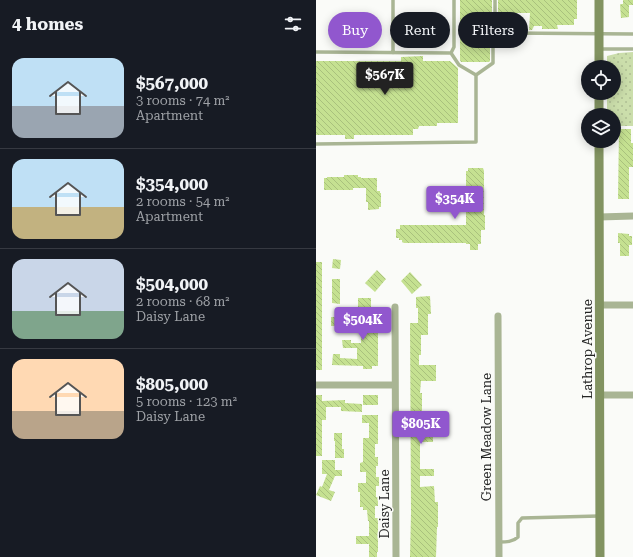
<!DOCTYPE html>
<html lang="en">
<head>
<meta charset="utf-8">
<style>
	:root { --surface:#171b24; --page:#20242c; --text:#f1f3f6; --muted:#9ea1a6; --line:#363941; --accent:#9157ce }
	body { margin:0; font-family:"Roboto Serif",serif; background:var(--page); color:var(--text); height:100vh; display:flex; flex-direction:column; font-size:15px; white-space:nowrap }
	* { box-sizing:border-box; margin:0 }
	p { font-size:13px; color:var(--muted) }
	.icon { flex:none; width:22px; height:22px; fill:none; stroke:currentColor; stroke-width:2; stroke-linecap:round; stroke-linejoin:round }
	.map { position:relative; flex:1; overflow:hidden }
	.sheet { display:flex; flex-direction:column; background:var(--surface); width:316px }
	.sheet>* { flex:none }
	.guide { position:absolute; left:12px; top:12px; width:245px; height:36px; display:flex; gap:8px }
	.fabs { position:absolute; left:265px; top:60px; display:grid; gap:8px }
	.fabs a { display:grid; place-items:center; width:40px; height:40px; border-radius:50%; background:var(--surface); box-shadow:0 2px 10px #0003; font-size:20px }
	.price { position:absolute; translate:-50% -34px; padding:0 9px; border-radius:4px; background:var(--accent); color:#fff; font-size:13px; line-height:26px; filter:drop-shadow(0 1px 2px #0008) }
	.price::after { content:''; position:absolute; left:50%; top:24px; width:12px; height:9px; margin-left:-6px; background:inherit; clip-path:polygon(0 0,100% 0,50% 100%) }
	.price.selected { background:#222; color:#fff }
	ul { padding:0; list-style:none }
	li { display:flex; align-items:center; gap:12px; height:100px; padding:0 12px }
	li+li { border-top:1px solid var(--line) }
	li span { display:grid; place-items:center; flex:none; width:112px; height:80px; border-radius:12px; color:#555 }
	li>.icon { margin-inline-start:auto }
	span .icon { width:48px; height:48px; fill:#fffc; stroke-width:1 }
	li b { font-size:17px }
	h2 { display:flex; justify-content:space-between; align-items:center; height:48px; padding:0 12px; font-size:17px }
	.pill { padding:0 14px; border-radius:18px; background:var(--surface); box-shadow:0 2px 10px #0003; font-size:14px; line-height:36px }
	.pill.selected { background:var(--accent); color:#fff }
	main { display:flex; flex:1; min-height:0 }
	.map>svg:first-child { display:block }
	.grass { fill:url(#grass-dots) }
	.building { fill:url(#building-back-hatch) }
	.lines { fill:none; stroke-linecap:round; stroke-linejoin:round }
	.lane { stroke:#a9b594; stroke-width:3.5 }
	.street { stroke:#a9b594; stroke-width:7 }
	.secondary { stroke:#829361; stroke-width:9 }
	.labels { text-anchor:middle; stroke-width:3; stroke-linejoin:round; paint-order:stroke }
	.street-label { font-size:13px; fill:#242524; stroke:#fafbf8 }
</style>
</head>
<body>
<main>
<section class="sheet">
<h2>4 homes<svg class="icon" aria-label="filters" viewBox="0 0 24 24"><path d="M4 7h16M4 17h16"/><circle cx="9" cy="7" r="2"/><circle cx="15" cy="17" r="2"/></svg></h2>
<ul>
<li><span style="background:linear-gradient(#bfe0f5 60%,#9aa5b1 0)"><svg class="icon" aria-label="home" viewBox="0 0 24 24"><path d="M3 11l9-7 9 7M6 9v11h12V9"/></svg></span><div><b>$567,000</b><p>3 rooms · 74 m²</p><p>Apartment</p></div></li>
<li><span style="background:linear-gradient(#bfe0f5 60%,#c2b280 0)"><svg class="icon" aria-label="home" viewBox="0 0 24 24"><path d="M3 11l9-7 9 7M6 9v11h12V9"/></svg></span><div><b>$354,000</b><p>2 rooms · 54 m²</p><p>Apartment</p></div></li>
<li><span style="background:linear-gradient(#c9d6e8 65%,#7fa58c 0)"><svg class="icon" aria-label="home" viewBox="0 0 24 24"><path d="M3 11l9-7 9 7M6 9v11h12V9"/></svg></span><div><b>$504,000</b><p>2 rooms · 68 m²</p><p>Daisy Lane</p></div></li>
<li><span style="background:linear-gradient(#ffd9b3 65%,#b9a48a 0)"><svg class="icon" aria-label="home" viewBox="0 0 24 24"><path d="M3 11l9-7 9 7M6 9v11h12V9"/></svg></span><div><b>$805,000</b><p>5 rooms · 123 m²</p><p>Daisy Lane</p></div></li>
</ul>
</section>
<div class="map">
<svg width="317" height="557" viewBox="0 0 317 557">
	<defs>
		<pattern id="grass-dots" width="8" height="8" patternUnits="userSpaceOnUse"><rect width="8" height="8" fill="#cbdeab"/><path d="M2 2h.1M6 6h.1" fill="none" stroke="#aebe93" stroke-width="1.8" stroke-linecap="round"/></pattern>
		<pattern id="building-back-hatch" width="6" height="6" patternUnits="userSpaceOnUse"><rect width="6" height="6" fill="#c5e191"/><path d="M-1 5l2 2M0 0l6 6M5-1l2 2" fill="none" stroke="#a9c17d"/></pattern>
	</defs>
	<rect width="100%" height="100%" fill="#fafbf8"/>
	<path class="grass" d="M 317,52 L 317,126 L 298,126 L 298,115 L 291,115 L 291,93 L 298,93 L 298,67 L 291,67 L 291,56 L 303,53 Z"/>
	<path class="building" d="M 144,0 L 176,0 L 176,32 L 174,39 L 174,61 L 173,62 L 145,62 L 144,60 Z
		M 182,0 L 261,0 L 261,19 L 258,19 L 258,25 L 241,25 L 242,29 L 226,29 L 226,26 L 218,26 L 216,30 L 213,30 L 214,13 L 182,13 Z
		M 307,0 L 317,0 L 317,5 L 313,5 L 313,17 L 305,18 L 304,5 L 305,4 L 307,4 Z
		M 107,56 L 107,61 L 134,61 L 142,68 L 142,123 L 121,123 L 121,126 L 103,126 L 102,129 L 97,129 L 97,135 L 38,135 L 38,139 L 29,139 L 29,135 L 0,135 L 0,61 L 85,61 L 85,57 Z
		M 303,129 L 315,129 L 315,143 L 317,143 L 317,167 L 313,167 L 313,199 L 302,199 Z
		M 152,168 L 167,168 L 168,171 L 168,215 L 169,215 L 169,230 L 165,230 L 165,244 L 162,244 L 162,250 L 154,250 L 154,244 L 150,244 L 150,243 L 88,243 L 86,242 L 86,240 L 83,240 L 83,238 L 80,238 L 80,229 L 84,229 L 84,225 L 150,225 L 150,171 L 152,171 Z
		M 28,175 L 42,175 L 42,177 L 45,177 L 45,178 L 61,178 L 61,191 L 64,191 L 64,193 L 65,193 L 65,207 L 63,207 L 63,209 L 52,210 L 52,202 L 50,202 L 50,188 L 37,188 L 37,190 L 8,190 L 8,178 L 11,178 L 11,177 L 28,177 Z
		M 302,233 L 313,234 L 313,236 L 316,236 L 316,245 L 313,245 L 313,256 L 304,256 L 304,243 L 302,243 Z
		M 17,259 L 25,260 L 24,269 L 16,268 Z
		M 0,262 L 6,262 L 6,370 L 0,370 Z
		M 61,270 L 70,279 L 59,292 L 49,283 Z
		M 94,272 L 106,285 L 96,294 L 85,281 Z
		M 16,279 L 24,279 L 24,304 L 16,303 Z
		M 114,296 L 115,314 L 112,314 L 112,335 L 105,335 L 105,355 L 103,355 L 103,365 L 120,365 L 120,381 L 105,381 L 104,393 L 106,393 L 106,412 L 108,412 L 108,422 L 104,422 L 104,434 L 117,434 L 117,442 L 104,442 L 104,469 L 118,469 L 118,476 L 104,476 L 104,487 L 118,486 L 119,502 L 122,502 L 122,527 L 121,527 L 120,557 L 94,557 L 95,513 L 94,323 L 102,323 L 102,308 L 100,308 L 100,297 Z
		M 42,298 L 55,298 L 55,322 L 56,323 L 62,323 L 62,366 L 56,366 L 56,369 L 47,369 L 47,366 L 16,365 L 17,354 L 24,354 L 24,358 L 41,359 L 41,348 L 27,348 L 26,340 L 35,340 L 35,343 L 45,343 L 45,315 L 42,315 Z
		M 15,317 L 24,317 L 23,326 L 15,326 Z
		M 0,395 L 6,395 L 6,401 L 29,400 L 29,403 L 46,404 L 46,412 L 25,411 L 25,407 L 10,407 L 10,420 L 6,420 L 6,456 L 0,456 Z
		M 47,395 L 62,395 L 62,405 L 47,405 Z
		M 46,415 L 62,415 L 62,444 L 59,444 L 59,457 L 62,457 L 62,466 L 60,466 L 60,477 L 63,477 L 63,486 L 60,486 L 60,497 L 62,497 L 62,506 L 59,506 L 59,518 L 62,518 L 62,552 L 61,552 L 61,557 L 53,557 L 53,544 L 40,544 L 40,536 L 53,536 L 53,521 L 52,521 L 51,510 L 47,510 L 47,507 L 44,507 L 44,492 L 42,492 L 42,483 L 50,483 L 50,472 L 44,472 L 44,463 L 47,462 L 47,438 L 53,438 L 53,423 L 46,423 Z
		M 18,433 L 26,433 L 26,449 L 28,449 L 28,458 L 19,458 L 19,441 L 18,441 Z
		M 6,460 L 19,460 L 19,470 L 26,470 L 26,476 L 19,476 L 13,490 L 19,492 L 15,501 L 0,495 L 4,486 L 6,487 L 11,474 L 6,474 Z"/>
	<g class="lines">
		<path class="lane" d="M 179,0 L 179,33
			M 284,49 L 317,49
			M 0,52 L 135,53 L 138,47 L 138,0
			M 77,53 L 77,0
			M 135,53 L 143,65 L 160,75
			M 160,75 L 177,63 L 177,39 L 179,33 L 317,34
			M 0,144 L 160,142 L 160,75
			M 183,542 C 190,542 197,542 202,537 L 202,523 L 206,518 L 283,516"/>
		<path class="street" d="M 283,217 L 317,216
			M 284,305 L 317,305
			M 79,307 L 80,557
			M 182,316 L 183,557
			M 0,385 L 79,385
			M 284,395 L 317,395"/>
		<path class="secondary" d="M 283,0 L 283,67
			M 283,93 L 283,115
			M 283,141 L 284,557"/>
	</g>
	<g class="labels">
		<g class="street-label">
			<text transform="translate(271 349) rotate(-90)" y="5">Lathrop Avenue</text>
			<text transform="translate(170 437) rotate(-90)" y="5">Green Meadow Lane</text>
			<text transform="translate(68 504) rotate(-90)" y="5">Daisy Lane</text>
		</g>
	</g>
</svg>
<div class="fabs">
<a><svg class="icon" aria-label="locate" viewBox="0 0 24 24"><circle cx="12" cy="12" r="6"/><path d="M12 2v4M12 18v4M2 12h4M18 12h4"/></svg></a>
<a><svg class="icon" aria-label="layers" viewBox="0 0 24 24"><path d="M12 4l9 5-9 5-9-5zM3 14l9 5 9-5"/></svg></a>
</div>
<b class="price selected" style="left:69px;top:96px">$567K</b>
<b class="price" style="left:139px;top:220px">$354K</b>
<b class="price" style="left:47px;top:341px">$504K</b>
<b class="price" style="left:105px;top:445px">$805K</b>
<div class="guide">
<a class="pill selected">Buy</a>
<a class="pill">Rent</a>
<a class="pill">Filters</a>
</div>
</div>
</main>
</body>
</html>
